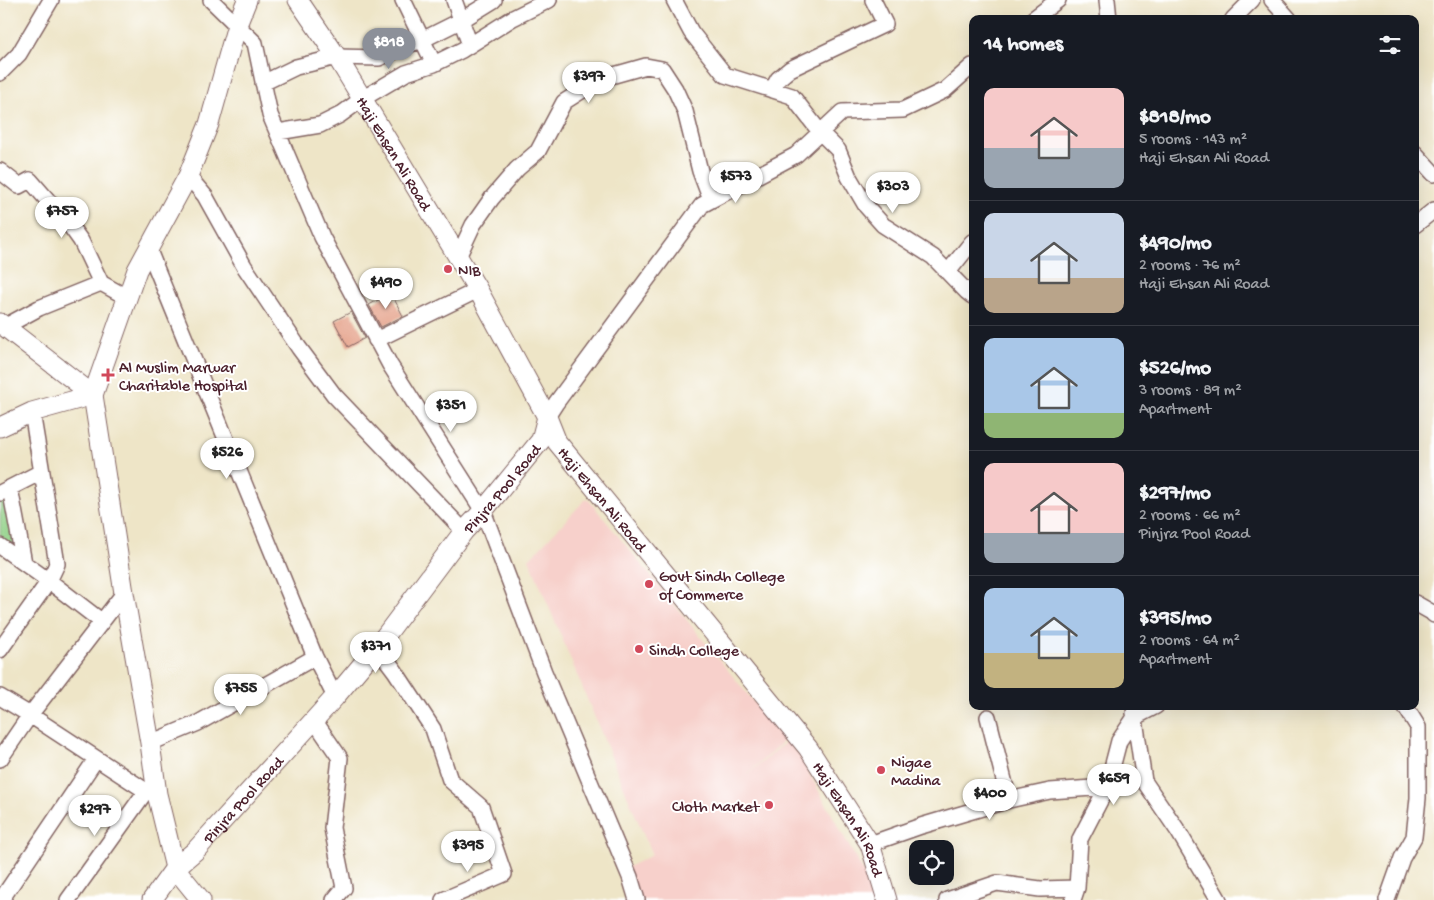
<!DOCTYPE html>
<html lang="en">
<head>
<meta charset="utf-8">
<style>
	:root { --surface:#171b24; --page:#20242c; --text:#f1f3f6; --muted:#9ea1a6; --line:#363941; --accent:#8c9099 }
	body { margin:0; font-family:"Gochi Hand",sans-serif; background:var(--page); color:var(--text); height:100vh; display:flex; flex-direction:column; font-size:19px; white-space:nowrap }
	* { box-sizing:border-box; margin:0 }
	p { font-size:16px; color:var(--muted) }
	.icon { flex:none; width:28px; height:28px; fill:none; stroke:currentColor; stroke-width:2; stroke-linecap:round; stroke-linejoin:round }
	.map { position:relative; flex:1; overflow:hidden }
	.panel { position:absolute; left:969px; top:15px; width:450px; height:695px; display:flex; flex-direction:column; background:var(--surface); border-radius:10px; box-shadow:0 5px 20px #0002 }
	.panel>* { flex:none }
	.tools { position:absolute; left:909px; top:840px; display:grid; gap:10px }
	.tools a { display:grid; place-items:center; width:45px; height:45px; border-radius:10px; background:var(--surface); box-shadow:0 5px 20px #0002; font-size:25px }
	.price { position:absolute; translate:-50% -42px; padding:0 11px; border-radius:18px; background:#fff; color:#222; font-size:16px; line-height:32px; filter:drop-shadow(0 1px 2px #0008) }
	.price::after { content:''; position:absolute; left:50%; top:30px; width:15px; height:11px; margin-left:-8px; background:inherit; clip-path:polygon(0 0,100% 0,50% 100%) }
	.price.current { background:var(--accent); color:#fff }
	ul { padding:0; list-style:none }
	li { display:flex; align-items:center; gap:15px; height:125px; padding:0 15px }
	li+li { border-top:1px solid var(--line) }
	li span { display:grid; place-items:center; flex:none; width:140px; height:100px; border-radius:10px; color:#555 }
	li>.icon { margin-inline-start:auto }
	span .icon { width:60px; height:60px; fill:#fffc; stroke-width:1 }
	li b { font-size:21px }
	h2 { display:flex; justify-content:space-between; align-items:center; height:60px; padding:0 15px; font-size:21px }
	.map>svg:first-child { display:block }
	.built { fill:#f7d0cb }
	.green { fill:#91d087; stroke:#6e7859 }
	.building { fill:#e39b82 }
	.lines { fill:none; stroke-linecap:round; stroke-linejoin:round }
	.minor-casing { stroke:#836462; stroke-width:18 }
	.tertiary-casing { stroke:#836462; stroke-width:21 }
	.minor { stroke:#fff; stroke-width:15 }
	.tertiary { stroke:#fff; stroke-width:19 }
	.poi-dot { fill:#d1495b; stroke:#fff; stroke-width:2 }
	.labels { text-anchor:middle; stroke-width:4; stroke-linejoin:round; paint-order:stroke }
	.street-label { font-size:16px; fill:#4a1f2b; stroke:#fff }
	.poi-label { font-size:16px; fill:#4a1f2b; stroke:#fff; text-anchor:start }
</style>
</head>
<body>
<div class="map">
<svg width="1434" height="900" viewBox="0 0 1434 900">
	<rect width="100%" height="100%" fill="#fff"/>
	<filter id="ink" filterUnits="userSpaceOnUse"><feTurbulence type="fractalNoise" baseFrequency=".02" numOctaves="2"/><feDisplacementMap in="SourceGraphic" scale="10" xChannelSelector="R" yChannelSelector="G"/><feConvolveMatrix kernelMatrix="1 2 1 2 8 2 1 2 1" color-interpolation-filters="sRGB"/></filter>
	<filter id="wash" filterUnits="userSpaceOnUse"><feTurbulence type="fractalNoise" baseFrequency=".0096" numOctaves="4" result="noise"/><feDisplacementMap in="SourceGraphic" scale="20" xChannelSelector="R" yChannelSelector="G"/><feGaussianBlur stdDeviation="1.12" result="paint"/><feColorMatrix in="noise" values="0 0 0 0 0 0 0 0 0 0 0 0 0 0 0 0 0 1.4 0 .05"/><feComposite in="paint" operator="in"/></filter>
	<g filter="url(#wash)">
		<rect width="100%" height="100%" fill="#eee5c7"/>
		<path class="built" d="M 587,498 L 785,740 L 736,784 L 787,741 L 799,755 L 879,900 L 636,900 L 626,868 L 652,855 L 529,559 Z"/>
		<path class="green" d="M 10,488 L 24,563 L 0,547 L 0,493 Z"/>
		<g id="blocks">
			<path class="building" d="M 391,293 L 403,316 L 381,327 L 369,305 Z
				M 351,312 L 365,338 L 348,347 L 334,321 Z"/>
		</g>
	</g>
	<g filter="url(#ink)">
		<use href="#blocks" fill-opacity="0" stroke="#836462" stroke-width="1"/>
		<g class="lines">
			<g class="minor-casing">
				<path id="minor" d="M 211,0 L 255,43 L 270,115 L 322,237 L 390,365 L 483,511 L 544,672 L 630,877 L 637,900
					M 454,0 L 470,45
					M 674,0 L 691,32 L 725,75 L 792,96 L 820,132 L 838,150 L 849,177 L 866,206 L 883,225 L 933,257 L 967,292 L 972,296
					M 1107,0 L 1109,19
					M 1272,0 L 1289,19
					M 1033,19 L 1058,0
					M 1233,19 L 1252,0
					M 434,64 L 462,50 L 513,18 L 549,0
					M 0,73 L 19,54 L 51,0
					M 263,83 L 296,67 L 337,57 L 379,58 L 405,46 L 422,40 L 460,21 L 494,0
					M 772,90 L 778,79 L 790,69 L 885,24 L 873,0
					M 278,132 L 320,125 L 340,115 L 362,99 L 406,73 L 434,64 L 403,0
					M 1415,153 L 1434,174
					M 0,171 L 19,186 L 30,180 L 71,227 L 81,241 L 101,283 L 128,298
					M 188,176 L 205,196 L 244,266 L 299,348 L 334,395 L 464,531
					M 1415,225 L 1434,210
					M 148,248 L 315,657 L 335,697
					M 458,257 L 473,225 L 492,198 L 517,169 L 538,151 L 564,102 L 600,79 L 646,66 L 662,69 L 675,89 L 685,111 L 700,171 L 711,200
					M 948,272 L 972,242
					M 4,327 L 39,308 L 101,283
					M 376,340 L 478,290
					M 547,417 L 556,403 L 702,205 L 796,155 L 842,112 L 903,110 L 945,90 L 972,66
					M 10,488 L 24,563
					M 0,493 L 41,472
					M 0,546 L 49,581 L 101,621
					M 1415,603 L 1431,612 L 1434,615
					M 377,647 L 395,671 L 433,729 L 450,780 L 481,807 L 504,874 L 443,900
					M 0,650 L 49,581 L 57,564 L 32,412
					M 0,697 L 30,715 L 146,791 L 157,794
					M 1134,713 L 1144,781 L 1178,831 L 1219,900
					M 988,717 L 1009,800
					M 314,720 L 340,758 L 332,828 L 344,888 L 334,900
					M 150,743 L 198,723 L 315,657
					M 0,759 L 30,715 L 124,593
					M 870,844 L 921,826 L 1009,800 L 1050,791 L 1107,787
					M 1,900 L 96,759
					M 68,900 L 146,791
					M 947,900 L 997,883 L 1040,889 L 1077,888
					M 1073,900 L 1077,888 L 1080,839 L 1107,787 L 1119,741 L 1135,717 L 1156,706
					M 1387,900 L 1402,858 L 1414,837 L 1418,798 L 1418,727 L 1405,706"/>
			</g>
			<g class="tertiary-casing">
				<g id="tertiary">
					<path id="s1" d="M 298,0 L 337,57 L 478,290 L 547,417 L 557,442 L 808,748 L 870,844 L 887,900"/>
					<path d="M 0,323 L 93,395"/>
					<path d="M 0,427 L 32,412 L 93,395"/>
					<path id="s2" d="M 152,900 L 175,868 L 195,851 L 335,697 L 377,647 L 464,531 L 483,511 L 541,440 L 547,417"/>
					<path d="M 201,900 L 175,868 L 157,794 L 150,743 L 124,593 L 93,395 L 137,270 L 188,176 L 209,124 L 237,25 L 247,0"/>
				</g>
			</g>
			<use href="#minor" class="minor"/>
			<use href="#tertiary" class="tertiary"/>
		</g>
	</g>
	<g class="poi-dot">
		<circle cx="448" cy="269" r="5"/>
		<path d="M105.5 367.5h5v5h5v5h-5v5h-5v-5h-5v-5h5z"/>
		<circle cx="649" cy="584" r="5"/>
		<circle cx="639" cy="649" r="5"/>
		<circle cx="881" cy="770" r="5"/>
		<circle cx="769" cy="805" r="5"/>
	</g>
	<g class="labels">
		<g class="street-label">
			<text dy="6" stroke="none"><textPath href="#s1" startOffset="181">Haji Ehsan Ali Road</textPath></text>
			<text dy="6" stroke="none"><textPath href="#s2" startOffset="541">Pinjra Pool Road</textPath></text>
			<text dy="6" stroke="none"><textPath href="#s1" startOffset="586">Haji Ehsan Ali Road</textPath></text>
			<text dy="6" stroke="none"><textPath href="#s2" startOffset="136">Pinjra Pool Road</textPath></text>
			<text dy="6" stroke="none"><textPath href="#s1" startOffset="991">Haji Ehsan Ali Road</textPath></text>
		</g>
		<g class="poi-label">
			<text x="458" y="275">NIB</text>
			<text x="119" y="372">Al Muslim Marwar<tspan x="119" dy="18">Charitable Hospital</tspan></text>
			<text x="659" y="581">Govt Sindh College<tspan x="659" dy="18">of Commerce</tspan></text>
			<text x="649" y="655">Sindh College</text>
			<text x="891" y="767">Nigae<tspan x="891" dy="18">Madina</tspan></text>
			<text x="759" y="811" text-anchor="end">Cloth Market</text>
		</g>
	</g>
</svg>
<div class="tools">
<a><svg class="icon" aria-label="locate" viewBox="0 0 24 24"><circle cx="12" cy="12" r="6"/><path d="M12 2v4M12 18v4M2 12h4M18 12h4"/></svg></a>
</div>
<b class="price current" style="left:389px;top:70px">$818</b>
<b class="price" style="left:589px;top:104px">$397</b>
<b class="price" style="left:736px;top:204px">$573</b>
<b class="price" style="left:893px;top:214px">$303</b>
<b class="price" style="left:62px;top:239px">$757</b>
<b class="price" style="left:386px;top:310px">$490</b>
<b class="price" style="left:451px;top:433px">$351</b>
<b class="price" style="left:227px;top:480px">$526</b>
<b class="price" style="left:376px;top:674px">$371</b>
<b class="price" style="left:241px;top:716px">$755</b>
<b class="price" style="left:1114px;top:806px">$659</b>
<b class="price" style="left:990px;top:821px">$400</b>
<b class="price" style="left:95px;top:837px">$297</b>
<b class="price" style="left:468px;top:873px">$395</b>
<section class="panel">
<h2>14 homes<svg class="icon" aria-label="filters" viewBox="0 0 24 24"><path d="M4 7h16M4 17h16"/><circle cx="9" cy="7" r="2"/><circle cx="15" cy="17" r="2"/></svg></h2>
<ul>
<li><span style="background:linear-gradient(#f6c9c9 60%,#9aa5b1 0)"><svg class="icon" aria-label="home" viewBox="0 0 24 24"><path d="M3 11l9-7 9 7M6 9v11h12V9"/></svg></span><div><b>$818/mo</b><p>5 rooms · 143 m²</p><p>Haji Ehsan Ali Road</p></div></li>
<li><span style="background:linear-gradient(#c9d6e8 65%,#b9a48a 0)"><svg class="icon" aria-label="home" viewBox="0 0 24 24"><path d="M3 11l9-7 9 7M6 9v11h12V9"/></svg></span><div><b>$490/mo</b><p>2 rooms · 76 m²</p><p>Haji Ehsan Ali Road</p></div></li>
<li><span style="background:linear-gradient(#a9c7e8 75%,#8fb573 0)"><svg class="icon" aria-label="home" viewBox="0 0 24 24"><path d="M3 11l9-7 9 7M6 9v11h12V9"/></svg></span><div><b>$526/mo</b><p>3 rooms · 89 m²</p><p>Apartment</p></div></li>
<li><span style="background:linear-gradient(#f6c9c9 70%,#9aa5b1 0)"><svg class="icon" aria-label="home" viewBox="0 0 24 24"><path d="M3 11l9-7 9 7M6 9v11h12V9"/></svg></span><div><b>$297/mo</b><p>2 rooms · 66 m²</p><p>Pinjra Pool Road</p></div></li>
<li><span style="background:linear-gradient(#a9c7e8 65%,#c2b280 0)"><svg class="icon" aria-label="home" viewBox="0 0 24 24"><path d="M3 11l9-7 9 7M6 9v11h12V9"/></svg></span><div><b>$395/mo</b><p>2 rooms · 64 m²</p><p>Apartment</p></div></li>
</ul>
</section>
</div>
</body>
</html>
